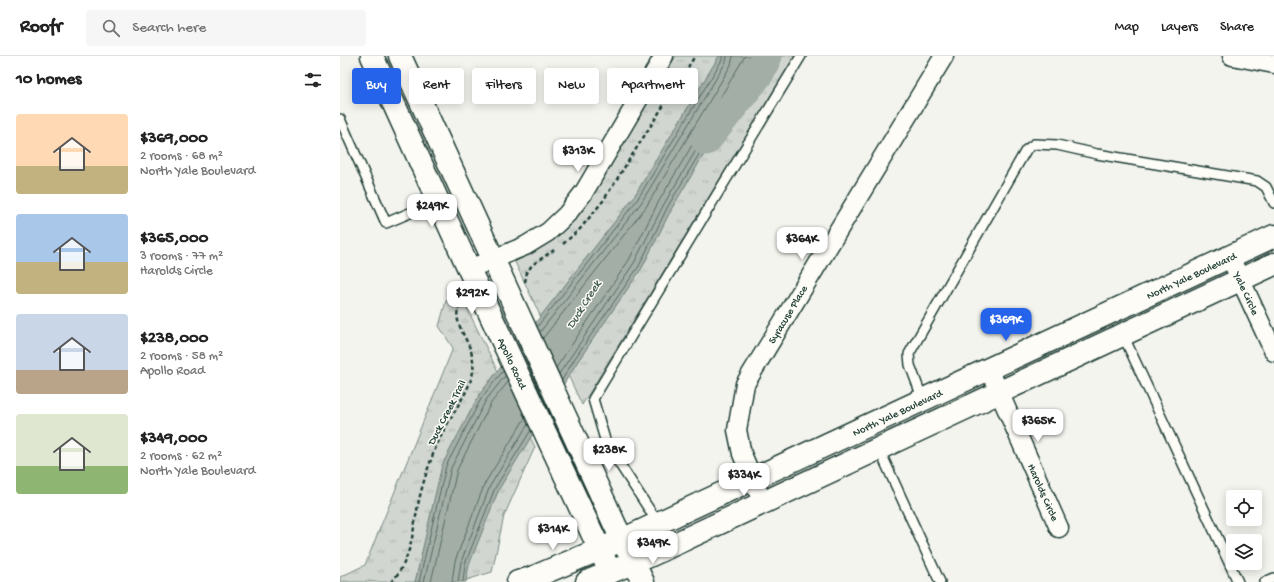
<!DOCTYPE html>
<html lang="en">
<head>
<meta charset="utf-8">
<style>
	:root { --surface:#fff; --page:#f6f6f6; --text:#222; --muted:#767676; --line:#e0e0e0; --accent:#2563eb }
	body { margin:0; font-family:"Gochi Hand",sans-serif; background:var(--page); color:var(--text); height:100vh; display:flex; flex-direction:column; font-size:15px; white-space:nowrap }
	* { box-sizing:border-box; margin:0 }
	p { font-size:13px; color:var(--muted) }
	.icon { flex:none; width:22px; height:22px; fill:none; stroke:currentColor; stroke-width:2; stroke-linecap:round; stroke-linejoin:round }
	.map { position:relative; flex:1; overflow:hidden }
	.details { display:flex; flex-direction:column; background:var(--surface); width:340px }
	.details>* { flex:none }
	.hud { position:absolute; left:12px; top:12px; width:380px; height:36px; display:flex; gap:8px }
	.buttons { position:absolute; left:886px; top:434px; display:grid; gap:8px }
	.buttons a { display:grid; place-items:center; width:36px; height:36px; border-radius:4px; background:var(--surface); box-shadow:0 2px 10px #0003; font-size:20px }
	.price { position:absolute; translate:-50% -34px; padding:0 9px; border-radius:8px; background:#fff; color:#222; font-size:13px; line-height:26px; filter:drop-shadow(0 1px 2px #0008) }
	.price::after { content:''; position:absolute; left:50%; top:24px; width:12px; height:9px; margin-left:-6px; background:inherit; clip-path:polygon(0 0,100% 0,50% 100%) }
	.price.selected { background:var(--accent); color:#fff }
	ul { padding:0; list-style:none }
	li { display:flex; align-items:center; gap:12px; height:100px; padding:0 16px }
	li span { display:grid; place-items:center; flex:none; width:112px; height:80px; border-radius:4px; color:#555 }
	li>.icon { margin-inline-start:auto }
	span .icon { width:48px; height:48px; fill:#fffc; stroke-width:1 }
	li b { font-size:17px }
	h2 { display:flex; justify-content:space-between; align-items:center; height:48px; padding:0 16px; font-size:17px }
	.tag { padding:0 14px; border-radius:4px; background:var(--surface); box-shadow:0 2px 10px #0003; font-size:14px; line-height:36px }
	.tag.selected { background:var(--accent); color:#fff }
	header { display:flex; align-items:center; gap:24px; box-sizing:border-box; height:56px; padding:0 20px; background:var(--surface); border-bottom:1px solid var(--line) }
	header strong { font-size:19px }
	nav { display:flex; gap:22px; margin-inline-start:auto; font-size:14px }
	.search { width:280px; height:36px; background:var(--page); display:flex; align-items:center; gap:10px; box-sizing:border-box; padding:0 14px; border-radius:4px; color:var(--muted); font-size:15px }
	main { display:flex; flex:1; min-height:0 }
	.map>svg:first-child { display:block }
	.park { fill:url(#park-tufts); stroke:#788a82 }
	.water { fill:#a3aea7; stroke:#6e8179 }
	.lines { fill:none; stroke-linecap:round; stroke-linejoin:round }
	.shore { stroke:#546a62; stroke-width:1 }
	.river { stroke:#a3aea7; stroke-width:31 }
	.lane-casing { stroke:#1f3d34; stroke-width:12 }
	.street-casing { stroke:#1f3d34; stroke-width:21 }
	.secondary-casing { stroke:#1f3d34; stroke-width:25 }
	.path { stroke:#1f3d34; stroke-width:2.5; stroke-dasharray:4 3; stroke-linecap:butt }
	.lane { stroke:#fdfcf7; stroke-width:9 }
	.street { stroke:#fdfcf7; stroke-width:18 }
	.secondary { stroke:#fdfcf7; stroke-width:22 }
	.labels { text-anchor:middle; stroke-width:3; stroke-linejoin:round; paint-order:stroke }
	.street-label { font-size:11px; fill:#1f3d34; stroke:#fdfcf7 }
	.water-label { font-size:12px; font-style:italic; fill:#475f56; stroke:#fdfcf7 }
</style>
</head>
<body>
<header>
<strong>Roofr</strong>
<div class="search"><svg class="icon" aria-label="search" viewBox="0 0 24 24"><circle cx="10" cy="10" r="6"/><path d="M15 15l6 6"/></svg>Search here</div>
<nav><a>Map</a><a>Layers</a><a>Share</a></nav>
</header>
<main>
<section class="details">
<h2>10 homes<svg class="icon" aria-label="filters" viewBox="0 0 24 24"><path d="M4 7h16M4 17h16"/><circle cx="9" cy="7" r="2"/><circle cx="15" cy="17" r="2"/></svg></h2>
<ul>
<li><span style="background:linear-gradient(#ffd9b3 65%,#c2b280 0)"><svg class="icon" aria-label="home" viewBox="0 0 24 24"><path d="M3 11l9-7 9 7M6 9v11h12V9"/></svg></span><div><b>$369,000</b><p>2 rooms · 68 m²</p><p>North Yale Boulevard</p></div></li>
<li><span style="background:linear-gradient(#a9c7e8 60%,#c2b280 0)"><svg class="icon" aria-label="home" viewBox="0 0 24 24"><path d="M3 11l9-7 9 7M6 9v11h12V9"/></svg></span><div><b>$365,000</b><p>3 rooms · 77 m²</p><p>Harolds Circle</p></div></li>
<li><span style="background:linear-gradient(#c9d6e8 70%,#b9a48a 0)"><svg class="icon" aria-label="home" viewBox="0 0 24 24"><path d="M3 11l9-7 9 7M6 9v11h12V9"/></svg></span><div><b>$238,000</b><p>2 rooms · 58 m²</p><p>Apollo Road</p></div></li>
<li><span style="background:linear-gradient(#dfe7d0 65%,#8fb573 0)"><svg class="icon" aria-label="home" viewBox="0 0 24 24"><path d="M3 11l9-7 9 7M6 9v11h12V9"/></svg></span><div><b>$349,000</b><p>2 rooms · 62 m²</p><p>North Yale Boulevard</p></div></li>
</ul>
</section>
<div class="map">
<svg width="934" height="526" viewBox="0 0 934 526">
	<defs>
		<pattern id="park-tufts" width="24" height="20" patternUnits="userSpaceOnUse"><rect width="24" height="20" fill="#d1d6d1"/><path d="M3 7l-1-3M5 7V3M7 7l1-3M15 17l-1-3M17 17v-4M19 17l1-3" fill="none" stroke="#b3b9b4"/></pattern>
	</defs>
	<rect width="100%" height="100%" fill="#f4f4ef"/>
	<filter id="ink" filterUnits="userSpaceOnUse"><feTurbulence type="fractalNoise" baseFrequency=".025" numOctaves="2"/><feDisplacementMap in="SourceGraphic" scale="8" xChannelSelector="R" yChannelSelector="G"/><feConvolveMatrix kernelMatrix="1 2 1 2 8 2 1 2 1" color-interpolation-filters="sRGB"/></filter>
	<g filter="url(#ink)">
		<path class="park" d="M 336,0 L 455,0 L 242,349 L 175,206 L 213,183 L 230,169 Z
			M 120,238 L 195,391 L 164,460 L 152,516 L 120,526 L 0,526 L 0,521 L 25,509 L 113,292 L 99,270 L 106,245 Z"/>
		<path class="water" d="M 379,0 L 423,0 L 332,152 L 302,212 L 238,305 L 159,433 L 129,509 L 126,526 L 75,526 L 102,409 L 139,339 L 293,142 Z"/>
		<g class="lines">
			<path class="shore" d="M 197,271 L 297,144 L 382,4 L 382,0
				M 200,276 L 301,147 L 386,6 L 387,0
				M 203,282 L 306,151 L 391,9 L 393,0
				M 216,312 L 289,204 L 319,145 L 405,0
				M 219,318 L 294,207 L 324,148 L 412,0
				M 222,324 L 235,302 L 299,210 L 328,150 L 418,0
				M 79,526 L 106,410 L 142,341 L 163,315
				M 84,526 L 111,412 L 146,344 L 165,320
				M 91,526 L 117,414 L 151,347 L 168,326
				M 112,526 L 115,505 L 145,427 L 185,362
				M 118,526 L 121,506 L 150,430 L 188,368
				M 123,526 L 125,508 L 155,432 L 191,374"/>
			<path class="river" d="M 366,84 L 419,17 L 427,0"/>
			<g class="lane-casing">
				<path id="lane" d="M 0,63 L 46,167 L 98,145
					M 783,279 L 898,526
					M 583,344 L 570,309 L 569,298 L 686,94 L 694,88 L 717,89 L 757,98 L 917,125 L 926,131 L 934,147
					M 539,393 L 600,526
					M 318,467 L 266,387 L 253,343 L 461,0
					M 925,526 L 934,522"/>
			</g>
			<g class="street-casing">
				<path id="street" d="M 892,0 L 934,8
					M 890,201 L 934,296
					M 129,213 L 185,190 L 208,176 L 227,158 L 244,136 L 324,0
					M 649,313 L 719,472
					M 423,447 L 402,398 L 397,374 L 405,328 L 604,0"/>
			</g>
			<g class="secondary-casing">
				<path id="secondary" d="M 32,0 L 129,213 L 266,507
					M 60,0 L 275,469 L 303,526
					M 178,526 L 194,521 L 282,484 L 934,180
					M 247,526 L 309,500 L 934,208"/>
			</g>
			<path class="path" d="M 223,188 L 240,173 L 263,145 L 355,0
				M 185,226 L 187,216 L 192,209 L 214,194
				M 51,526 C 72,505 73,472 79,444 C 82,431 86,417 91,404 C 97,386 106,370 115,355 C 122,342 130,331 133,316 C 134,310 133,302 131,295 C 127,282 107,257 124,247"/>
			<use href="#lane" class="lane"/>
			<use href="#street" class="street"/>
			<use href="#secondary" class="secondary"/>
		</g>
	</g>
	<g class="labels">
		<g class="street-label">
			<text transform="translate(851 219) rotate(-25)" y="4">North Yale Boulevard</text>
			<text transform="translate(907 237) rotate(65)" y="4">Yale Circle</text>
			<text transform="translate(447 258) rotate(-59)" y="4">Syracuse Place</text>
			<text transform="translate(173 307) rotate(65)" y="4">Apollo Road</text>
			<text transform="translate(106 356) rotate(-63)" y="4">Duck Creek Trail</text>
			<text transform="translate(557 356) rotate(-25)" y="4">North Yale Boulevard</text>
			<text transform="translate(704 436) rotate(66)" y="4">Harolds Circle</text>
		</g>
		<g class="water-label">
			<text transform="translate(243 248) rotate(-58)" y="4">Duck Creek</text>
		</g>
	</g>
</svg>
<div class="buttons">
<a><svg class="icon" aria-label="locate" viewBox="0 0 24 24"><circle cx="12" cy="12" r="6"/><path d="M12 2v4M12 18v4M2 12h4M18 12h4"/></svg></a>
<a><svg class="icon" aria-label="layers" viewBox="0 0 24 24"><path d="M12 4l9 5-9 5-9-5zM3 14l9 5 9-5"/></svg></a>
</div>
<b class="price" style="left:238px;top:117px">$313K</b>
<b class="price" style="left:92px;top:172px">$249K</b>
<b class="price" style="left:462px;top:205px">$364K</b>
<b class="price" style="left:132px;top:259px">$292K</b>
<b class="price selected" style="left:666px;top:286px">$369K</b>
<b class="price" style="left:698px;top:387px">$365K</b>
<b class="price" style="left:269px;top:416px">$238K</b>
<b class="price" style="left:404px;top:441px">$334K</b>
<b class="price" style="left:213px;top:495px">$314K</b>
<b class="price" style="left:313px;top:509px">$349K</b>
<div class="hud">
<a class="tag selected">Buy</a>
<a class="tag">Rent</a>
<a class="tag">Filters</a>
<a class="tag">New</a>
<a class="tag">Apartment</a>
</div>
</div>
</main>
</body>
</html>
